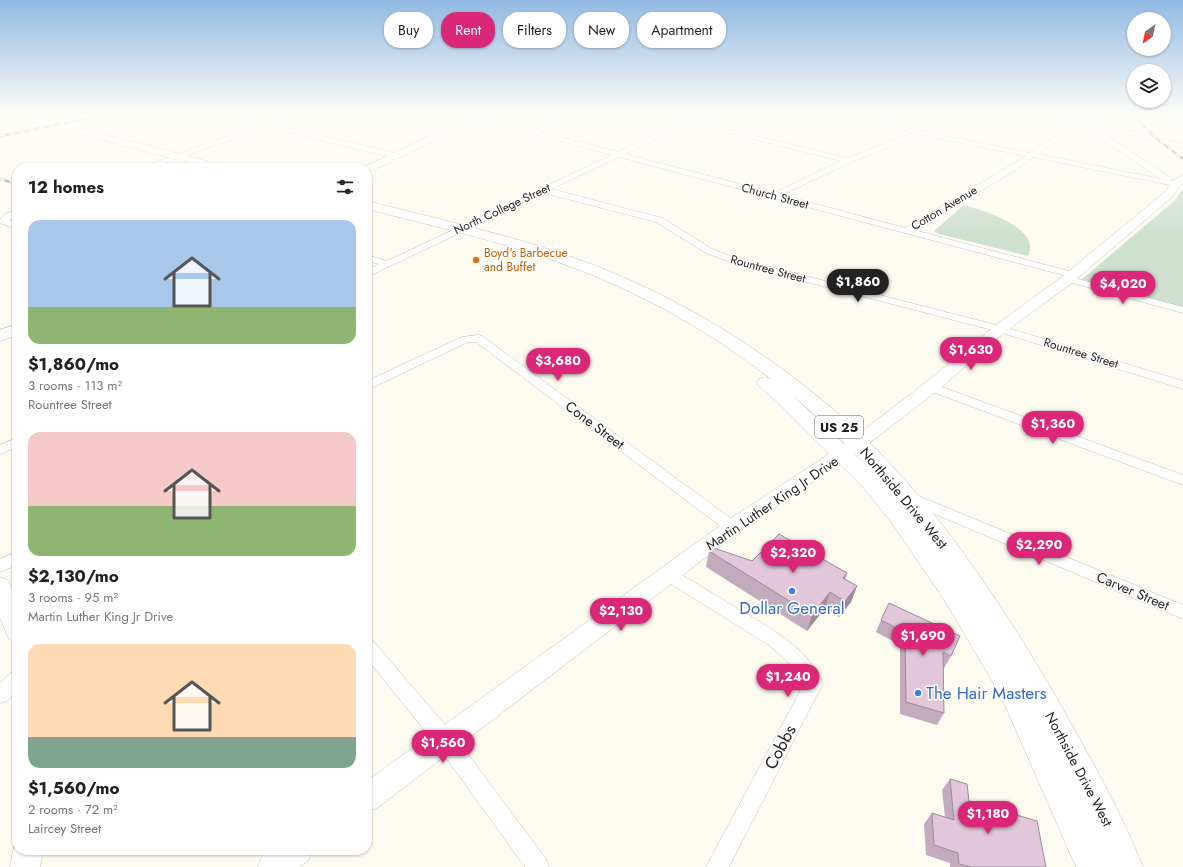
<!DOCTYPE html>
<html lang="en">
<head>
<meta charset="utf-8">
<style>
	:root { --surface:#fff; --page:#f2f2f2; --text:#222; --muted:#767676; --accent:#db2777 }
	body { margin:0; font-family:Jost,sans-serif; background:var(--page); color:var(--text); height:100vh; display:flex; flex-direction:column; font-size:15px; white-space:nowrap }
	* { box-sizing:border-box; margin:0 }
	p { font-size:13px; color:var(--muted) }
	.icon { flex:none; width:22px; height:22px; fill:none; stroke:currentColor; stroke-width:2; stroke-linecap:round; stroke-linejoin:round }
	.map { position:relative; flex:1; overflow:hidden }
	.details { position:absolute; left:12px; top:163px; width:360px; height:692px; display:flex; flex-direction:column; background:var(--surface); border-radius:16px; box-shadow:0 1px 3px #0004 }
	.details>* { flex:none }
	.guide { position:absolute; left:384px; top:12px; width:380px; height:36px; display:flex; gap:8px }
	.needle { width:26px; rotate:213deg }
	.tools { position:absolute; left:1127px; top:12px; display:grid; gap:8px }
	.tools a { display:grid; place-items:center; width:44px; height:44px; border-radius:50%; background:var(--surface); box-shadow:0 1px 3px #0004; font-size:20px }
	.price { position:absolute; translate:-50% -34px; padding:0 9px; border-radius:14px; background:var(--accent); color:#fff; font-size:13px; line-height:26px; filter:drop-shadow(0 1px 2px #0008) }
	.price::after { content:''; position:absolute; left:50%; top:24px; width:12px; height:9px; margin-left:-6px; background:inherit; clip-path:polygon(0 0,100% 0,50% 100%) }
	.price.on { background:#222; color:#fff }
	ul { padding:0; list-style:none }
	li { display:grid; align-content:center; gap:8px; height:212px; padding:0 16px }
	li span { display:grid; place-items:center; height:124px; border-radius:12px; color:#555 }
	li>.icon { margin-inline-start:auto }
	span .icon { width:72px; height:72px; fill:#fffc; stroke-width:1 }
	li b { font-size:17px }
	h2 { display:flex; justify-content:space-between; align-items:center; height:48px; padding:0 16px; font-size:17px }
	.chip { padding:0 14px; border-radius:16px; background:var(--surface); box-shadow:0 1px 3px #0004; font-size:14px; line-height:36px }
	.chip.on { background:var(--accent); color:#fff }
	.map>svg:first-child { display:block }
	.green { fill:#cee0d0 }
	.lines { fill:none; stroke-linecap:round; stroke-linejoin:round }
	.street-casing { stroke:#c4c2b7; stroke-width:1 }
	.secondary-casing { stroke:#c4c2b7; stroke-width:1 }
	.primary-casing { stroke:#c4c2b7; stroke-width:1 }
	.street { fill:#fff; fill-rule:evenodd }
	.secondary { fill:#fff; fill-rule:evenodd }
	.primary { fill:#fff; fill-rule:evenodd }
	.rail-casing { stroke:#919088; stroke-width:2.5 }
	.rail { stroke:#fff; stroke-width:1.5; stroke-dasharray:5; stroke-linecap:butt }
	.wall { fill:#c2abbc }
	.shaded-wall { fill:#9e8b99 }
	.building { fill:#e2c7db; stroke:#9e8b99 }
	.food-dot { fill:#e8710a; stroke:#fff; stroke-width:1.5 }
	.shop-dot { fill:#3f7fe0; stroke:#fff; stroke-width:1.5 }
	.labels { text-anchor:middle; stroke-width:3; stroke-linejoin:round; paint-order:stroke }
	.far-street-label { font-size:12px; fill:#1e1d19; stroke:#fff }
	.far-food-label { font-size:12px; fill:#c56008; stroke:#fff; text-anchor:start }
	.shield { fill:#fff; stroke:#62615e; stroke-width:1 }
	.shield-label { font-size:13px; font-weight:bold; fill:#1e1d19 }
	.street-label { font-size:14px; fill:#1e1d19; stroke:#fff }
	.near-shop-label { font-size:17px; fill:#366cbe; stroke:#fff }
	.near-street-label { font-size:17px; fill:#1e1d19; stroke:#fff }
</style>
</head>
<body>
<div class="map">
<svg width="1183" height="867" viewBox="0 0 1183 867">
	<rect width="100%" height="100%" fill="#fdfbef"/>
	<path class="green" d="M 1183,189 L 1183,308 L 1081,280 L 1173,202 Z
		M 964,205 C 983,210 1042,228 1028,256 L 939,234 L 934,231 Z"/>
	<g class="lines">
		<g class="street-casing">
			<path id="street" d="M 219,114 C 229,113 240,119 250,118 C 259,117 266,114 275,114 L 274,115 L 257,120 L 398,154 L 399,156 L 395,158 L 266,127 L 151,168 L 140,168 L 258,125 Z
				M 573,114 L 580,114 L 541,132 L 618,152 L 699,114 L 706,114 L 694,121 L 847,158 L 913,133 L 827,114 L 837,114 L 1030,153 L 1051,139 L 1082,125 L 1083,123 L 1052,114 L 1061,114 L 1183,144 L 1183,148 L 1091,125 L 1171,178 L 1171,181 L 1179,184 L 1175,186 L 1033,157 L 1016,170 L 914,230 L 1076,273 L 1078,275 L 1074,278 L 1183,307 L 1183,313 L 1065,281 L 1063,279 L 1067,276 L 619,157 L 551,189 L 662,218 L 712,249 L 736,258 L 1004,327 L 1183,381 L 1183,389 L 996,331 L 730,262 L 706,253 L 656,222 L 544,193 L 367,277 L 367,270 L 379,264 L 367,261 L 367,255 L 387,261 L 612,155 L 476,118 L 476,116 L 534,130 ZM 689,123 L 841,161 L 774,193 L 625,154 ZM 1086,128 L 1161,179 L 1038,154 L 1055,141 ZM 921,135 L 1026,156 L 1010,166 L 905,228 L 782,195 L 851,162 Z
				M 17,210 L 17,216 L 9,220 L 17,223 L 17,229 L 0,223 L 0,219 L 5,214 Z
				M 478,335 L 482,336 L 737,523 L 739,527 L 737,531 L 732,533 L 727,531 L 476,342 L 468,342 L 367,390 L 367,381 L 462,337 Z
				M 931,383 L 1183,475 L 1183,485 L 927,390 L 925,387 L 927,384 Z
				M 17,438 L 17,447 L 0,454 L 0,445 Z
				M 909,492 L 1183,605 L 1183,619 L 904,501 L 902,497 L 904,493 Z
				M 17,552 L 17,565 L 0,572 L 0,559 Z
				M 669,569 L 675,571 C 696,583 717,596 738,609 C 770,628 807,647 823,683 L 729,867 L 706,867 L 804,684 L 789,663 L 769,645 L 663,579 L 661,575 L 663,571 Z
				M 367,638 L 373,641 L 453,734 L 546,859 L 549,867 L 525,867 L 439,748 L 367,659 Z
				M 17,671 L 17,691 L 7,701 L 0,703 L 0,683 L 11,673 Z"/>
		</g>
		<g class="secondary-casing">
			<path id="secondary" d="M 1151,114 L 1164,114 L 1183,118 L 1183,124 L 1152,116 Z
				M 1183,175 L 1183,183 L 1179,186 L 1173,196 L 1073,282 L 1005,332 L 937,391 L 864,447 L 739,532 L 377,808 L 367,812 L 367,781 L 725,522 L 852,439 L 925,383 L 995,326 L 1063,276 L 1165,192 L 1171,182 Z
				M 0,577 L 8,580 L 17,601 L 17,642 L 9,639 L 0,618 Z
				M 17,840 L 17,850 L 43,850 L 40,867 L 10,867 L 13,850 Z
				M 271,850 L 312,850 L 308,861 L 299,867 L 258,867 L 262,856 Z"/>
		</g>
		<g class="primary-casing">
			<path id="primary" d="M 9,114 L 24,114 L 226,166 L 228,168 L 209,168 L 11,116 Z
				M 477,114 L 489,114 L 487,116 L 371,171 L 367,172 L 367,168 L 362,168 Z
				M 367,201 C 454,223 543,242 625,278 C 716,318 803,377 874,447 C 948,522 1007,612 1060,704 C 1090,757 1120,810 1143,867 L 1076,867 L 1001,696 L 945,601 L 892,523 L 863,487 L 776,401 L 756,383 L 759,379 L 765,377 L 771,379 C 712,333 647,296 577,269 C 509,243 437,227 367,209 ZM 793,396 L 820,419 L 868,467 Z
				M 17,324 L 17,335 L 0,341 L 0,330 Z"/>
		</g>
		<use href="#street" class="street"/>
		<use href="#secondary" class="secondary"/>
		<use href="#primary" class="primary"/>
		<g class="rail-casing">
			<path id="rail" d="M 1131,114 L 1157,139 L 1183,159
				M 0,136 L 110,114
				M 0,179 L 17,184"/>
		</g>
		<use href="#rail" class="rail"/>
	</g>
	<path class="wall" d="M 709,551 L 752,561 L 845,579 L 857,586 L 851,602 L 839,617 L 825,608 L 807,631 L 706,567 Z
		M 881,620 L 951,656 L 944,668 L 943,667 L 944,713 L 937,725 L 900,714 L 900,645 L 876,632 Z
		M 950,779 L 969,801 L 1046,867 L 950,867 L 950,863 L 926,855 L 924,824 L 932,813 L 945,817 L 942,790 Z"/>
	<path class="shaded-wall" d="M 847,573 L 842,589 L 843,578 Z
		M 857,586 L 851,602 L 839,617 L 845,601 Z
		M 830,592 L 825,608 L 807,631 L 812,615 Z"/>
	<path class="building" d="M 779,534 L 847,573 L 843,578 L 857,586 L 845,601 L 830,592 L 812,615 L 709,551 L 711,547 L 752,561 Z
		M 889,603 L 960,636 L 951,656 L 943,652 L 944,713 L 906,702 L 905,632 L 881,620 Z
		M 950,779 L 967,784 L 969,801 L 1037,821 L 1046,867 L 972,867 L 959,864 L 958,853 L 934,845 L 932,813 L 954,820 Z"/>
	<linearGradient id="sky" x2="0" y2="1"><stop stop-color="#91b9e2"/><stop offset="0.49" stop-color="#fefdf8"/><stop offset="1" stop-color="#fefdf8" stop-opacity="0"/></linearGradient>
	<rect width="1183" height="235" fill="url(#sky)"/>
	<circle class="food-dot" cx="476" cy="260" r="4"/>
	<g class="shop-dot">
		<circle cx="792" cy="591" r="4"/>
		<circle cx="918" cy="693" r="4"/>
	</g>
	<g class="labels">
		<g class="far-street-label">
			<text transform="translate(775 196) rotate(15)" y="4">Church Street</text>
			<text transform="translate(944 208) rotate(-31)" y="4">Cotton Avenue</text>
			<text transform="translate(502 209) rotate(-25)" y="4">North College Street</text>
			<text transform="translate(768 269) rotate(15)" y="4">Rountree Street</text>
			<text transform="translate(1081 353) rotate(17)" y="4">Rountree Street</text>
		</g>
		<g class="far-food-label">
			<text x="484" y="257">Boyd's Barbecue<tspan x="484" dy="14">and Buffet</tspan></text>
		</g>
		<rect class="shield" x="815" y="416" width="48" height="22" rx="3"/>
		<g class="shield-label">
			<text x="839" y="432">US 25</text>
		</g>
		<g class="street-label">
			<text transform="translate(595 425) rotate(37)" y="5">Cone Street</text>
			<text transform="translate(904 498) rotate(50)" y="5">Northside Drive West</text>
			<text transform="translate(772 503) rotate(-34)" y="5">Martin Luther King Jr Drive</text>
			<text transform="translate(1133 591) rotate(23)" y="5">Carver Street</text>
			<text transform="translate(1079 769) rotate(62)" y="5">Northside Drive West</text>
		</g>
		<g class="near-shop-label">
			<text x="792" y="614">Dollar General</text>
			<text x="926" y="699" text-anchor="start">The Hair Masters</text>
		</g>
		<g class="near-street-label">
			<text transform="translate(780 747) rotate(-62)" y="6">Cobbs</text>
		</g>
	</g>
</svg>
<div class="tools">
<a><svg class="needle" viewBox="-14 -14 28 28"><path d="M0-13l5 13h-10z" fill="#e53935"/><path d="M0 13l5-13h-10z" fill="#767676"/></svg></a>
<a><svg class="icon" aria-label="layers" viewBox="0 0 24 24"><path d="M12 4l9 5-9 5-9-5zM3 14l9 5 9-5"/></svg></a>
</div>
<b class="price on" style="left:858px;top:303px">$1,860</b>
<b class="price" style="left:1123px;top:305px">$4,020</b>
<b class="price" style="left:971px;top:371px">$1,630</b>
<b class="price" style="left:558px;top:382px">$3,680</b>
<b class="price" style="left:1053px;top:445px">$1,360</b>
<b class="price" style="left:1039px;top:566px">$2,290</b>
<b class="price" style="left:793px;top:574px">$2,320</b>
<b class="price" style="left:621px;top:632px">$2,130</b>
<b class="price" style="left:923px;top:657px">$1,690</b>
<b class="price" style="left:788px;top:698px">$1,240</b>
<b class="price" style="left:443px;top:764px">$1,560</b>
<b class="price" style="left:988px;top:835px">$1,180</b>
<div class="guide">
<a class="chip">Buy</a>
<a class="chip on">Rent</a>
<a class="chip">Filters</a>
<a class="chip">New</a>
<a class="chip">Apartment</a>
</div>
<section class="details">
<h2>12 homes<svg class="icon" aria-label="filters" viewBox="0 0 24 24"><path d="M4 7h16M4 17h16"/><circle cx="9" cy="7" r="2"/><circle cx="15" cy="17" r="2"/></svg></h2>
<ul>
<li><span style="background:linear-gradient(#a9c7e8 70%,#8fb573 0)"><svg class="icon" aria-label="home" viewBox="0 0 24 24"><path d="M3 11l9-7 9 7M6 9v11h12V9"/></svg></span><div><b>$1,860/mo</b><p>3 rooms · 113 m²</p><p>Rountree Street</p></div></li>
<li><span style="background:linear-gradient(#f6c9c9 60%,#8fb573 0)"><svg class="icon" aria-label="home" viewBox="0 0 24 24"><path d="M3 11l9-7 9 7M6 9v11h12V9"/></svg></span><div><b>$2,130/mo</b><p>3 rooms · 95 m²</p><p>Martin Luther King Jr Drive</p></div></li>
<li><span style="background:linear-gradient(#ffd9b3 75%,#7fa58c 0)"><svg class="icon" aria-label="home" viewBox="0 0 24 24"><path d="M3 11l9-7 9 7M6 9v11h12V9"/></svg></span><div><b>$1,560/mo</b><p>2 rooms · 72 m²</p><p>Laircey Street</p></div></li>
</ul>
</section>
</div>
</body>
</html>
